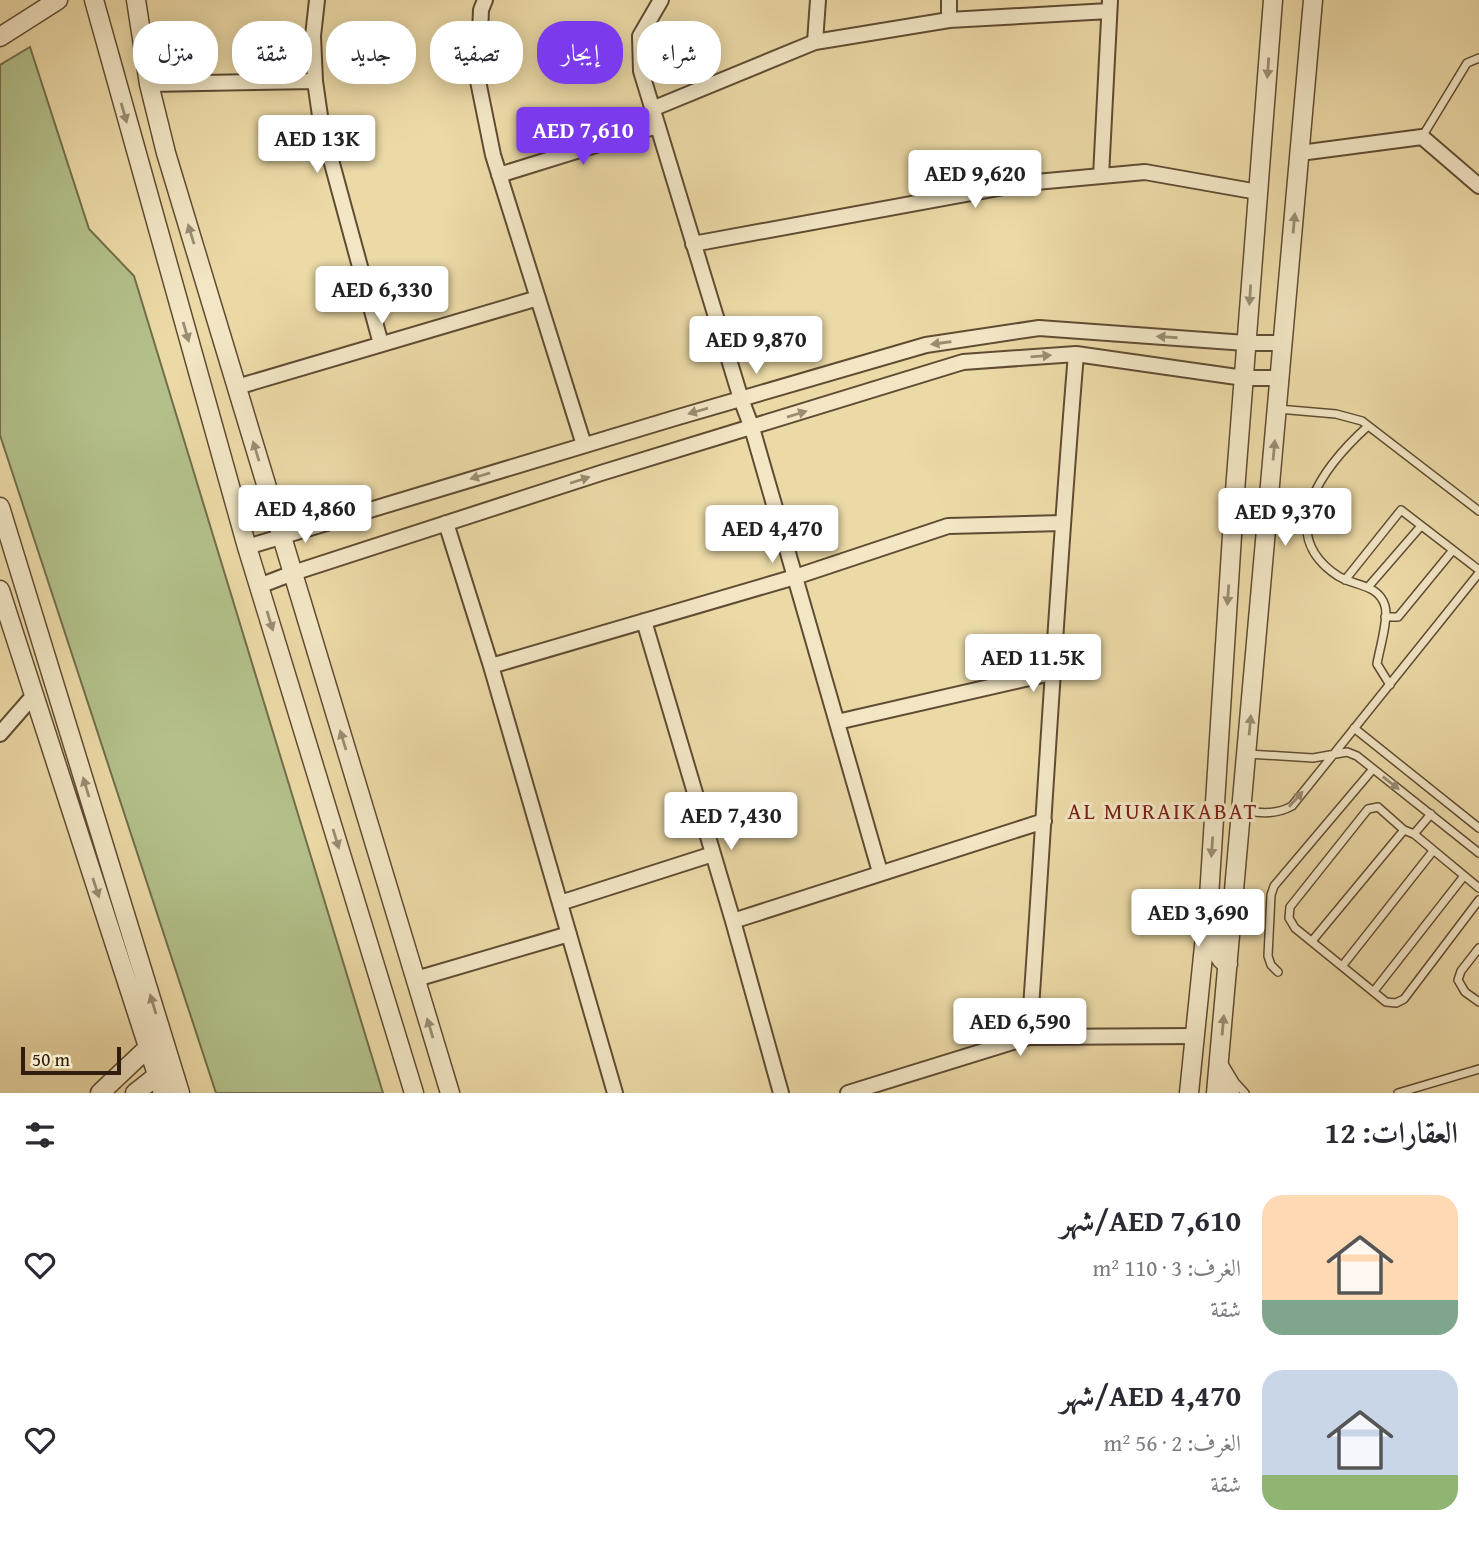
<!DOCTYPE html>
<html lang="ar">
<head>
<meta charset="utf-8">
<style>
	:root { --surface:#fff; --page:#f2f2f3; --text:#2b2b33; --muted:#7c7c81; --accent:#7c3aed }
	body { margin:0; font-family:"Gentium Book Plus",Amiri,serif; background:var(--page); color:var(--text); direction:rtl; height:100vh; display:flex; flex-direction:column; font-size:26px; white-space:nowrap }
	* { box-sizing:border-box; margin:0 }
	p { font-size:23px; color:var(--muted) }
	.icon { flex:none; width:38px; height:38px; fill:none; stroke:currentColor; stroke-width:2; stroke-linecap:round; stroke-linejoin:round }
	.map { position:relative; height:1093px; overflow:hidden; direction:ltr }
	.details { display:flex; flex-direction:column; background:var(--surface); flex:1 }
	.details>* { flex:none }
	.guide { position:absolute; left:21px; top:21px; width:700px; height:63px; direction:rtl; display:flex; gap:14px }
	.scale { position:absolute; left:21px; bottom:18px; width:100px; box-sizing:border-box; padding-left:7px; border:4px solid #311d0d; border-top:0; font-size:19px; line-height:24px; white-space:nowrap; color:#311d0d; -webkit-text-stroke:5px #f2e6c5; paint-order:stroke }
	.price { position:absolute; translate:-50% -60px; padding:0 16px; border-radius:7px; background:#fff; color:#222; font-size:23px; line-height:46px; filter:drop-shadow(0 2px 4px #0008) }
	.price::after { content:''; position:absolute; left:50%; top:42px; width:21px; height:16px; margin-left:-10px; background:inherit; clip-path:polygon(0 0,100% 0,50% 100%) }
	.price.on { background:var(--accent); color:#fff }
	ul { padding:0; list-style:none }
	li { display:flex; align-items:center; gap:21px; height:175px; padding:0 21px }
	li span { display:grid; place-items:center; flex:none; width:196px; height:140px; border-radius:21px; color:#555 }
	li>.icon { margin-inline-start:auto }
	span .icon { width:84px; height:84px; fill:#fffc; stroke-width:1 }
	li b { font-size:30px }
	h2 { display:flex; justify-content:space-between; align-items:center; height:84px; padding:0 21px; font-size:30px }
	.chip { padding:0 24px; border-radius:28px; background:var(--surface); box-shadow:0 4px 18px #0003; font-size:24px; line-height:63px }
	.chip.on { background:var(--accent); color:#fff }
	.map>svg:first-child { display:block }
	.green { fill:#b3c08a; stroke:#726e4c; stroke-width:2 }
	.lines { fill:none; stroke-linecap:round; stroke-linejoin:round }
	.service-casing { stroke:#604c33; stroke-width:10 }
	.minor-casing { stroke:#604c33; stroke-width:18 }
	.tertiary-casing { stroke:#604c33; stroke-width:21 }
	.service { stroke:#f2e6c5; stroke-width:7 }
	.minor { stroke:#f2e6c5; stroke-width:14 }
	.tertiary { stroke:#f2e6c5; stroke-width:18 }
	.oneway { fill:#9b8c72 }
	.labels { text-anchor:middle; stroke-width:6; stroke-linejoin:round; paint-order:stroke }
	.neighbourhood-label { font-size:23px; letter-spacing:2px; fill:#7a1f14; stroke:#f2e6c5 }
</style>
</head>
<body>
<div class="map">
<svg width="1479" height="1093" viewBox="0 0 1479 1093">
	<rect width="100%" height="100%" fill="#ebd9a6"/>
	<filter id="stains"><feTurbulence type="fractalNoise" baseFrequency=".00286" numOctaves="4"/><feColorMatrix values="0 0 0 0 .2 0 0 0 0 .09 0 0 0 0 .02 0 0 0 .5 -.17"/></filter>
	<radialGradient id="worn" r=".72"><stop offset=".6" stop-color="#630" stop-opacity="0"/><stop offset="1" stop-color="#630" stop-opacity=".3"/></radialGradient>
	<path class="green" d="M 30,47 L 89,229 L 134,276 L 383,1093 L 216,1093 L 0,435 L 0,65 Z"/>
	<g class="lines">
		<g class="service-casing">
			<path id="service" d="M 1422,137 L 1467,63 L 1479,58
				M 1278,409 L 1336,414 L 1362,421 L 1479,511
				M 1368,426 C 1326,464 1271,532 1338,576 C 1354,586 1379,584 1385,606 C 1389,618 1379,651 1377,664 L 1390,685
				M 1345,580 L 1401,510 L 1453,550
				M 1369,586 L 1421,526
				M 1385,617 L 1398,617 L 1453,550 L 1479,570
				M 1354,728 L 1479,828
				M 1248,754 L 1313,758 L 1347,752 L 1357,756 L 1479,853
				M 1243,811 C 1260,813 1276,815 1292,806 L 1479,573
				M 1431,814 L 1414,834 L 1404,830 L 1378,807 L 1368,809 L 1290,907 L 1289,918 L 1295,928 L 1386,1002 L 1396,1003 L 1404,999 L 1479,900
				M 1414,834 L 1479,888
				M 1312,941 L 1404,830
				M 1479,948 L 1461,971 L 1458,980 L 1465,992 L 1479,1002
				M 1343,965 L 1433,851
				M 1278,972 L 1271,965 L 1268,956 L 1271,895 L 1274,886 L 1373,769
				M 1374,991 L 1464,876
				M 1223,1062 L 1235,1082 L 1245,1093
				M 1398,1093 L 1479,1069"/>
		</g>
		<g class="minor-casing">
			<path id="minor" d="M 317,0 L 313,36 L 315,81 L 321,123 L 381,344
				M 485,0 L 481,10 L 478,81 L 493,155 L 584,445
				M 661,0 L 640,36 L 641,71 L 741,399 L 752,428 L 880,872
				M 949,20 L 949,0
				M 815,42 L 818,0
				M 149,84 L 315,81
				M 652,109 L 815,42 L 949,20 L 1109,11
				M 1300,153 L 1422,137 L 1479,186
				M 499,175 L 657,126
				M 1101,176 L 1110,0
				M 693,244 L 1025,183 L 1145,172 L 1258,192
				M 237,387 L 538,298
				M 446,523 L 491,666 L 615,1093
				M 247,547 L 675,418 L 926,345 L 1039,328 L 1246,343 L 1284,343
				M 259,586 L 293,573 L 601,473 L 963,362 L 1076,354 L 1244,378 L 1281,378
				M 644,621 L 733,921 L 781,1093
				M 491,666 L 795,577 L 948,526 L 1062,523
				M 837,722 L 1051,673
				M 0,734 L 34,695
				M 560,903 L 713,854
				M 733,921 L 1044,821
				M 416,979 L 569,934
				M 1029,1037 C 1045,809 1057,581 1076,354
				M 1218,1073 L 1232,1093
				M 848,1093 L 1029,1037 L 1194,1036"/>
		</g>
		<g class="tertiary-casing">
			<path id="tertiary" d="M 94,0 L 247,547 L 414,1093
				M 136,0 L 149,84 L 166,153 L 450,1093
				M 0,37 L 58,0
				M 0,507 L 180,1093
				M 0,590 L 163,1093
				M 1215,910 C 1220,927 1209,956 1228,964
				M 100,1093 L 154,1042
				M 135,1093 L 163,1071
				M 1189,1093 L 1209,897 L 1234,504 L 1273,0
				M 1216,1093 L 1313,0"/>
		</g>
		<use href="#service" class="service"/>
		<use href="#minor" class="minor"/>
		<use href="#tertiary" class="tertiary"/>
	</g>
	<defs><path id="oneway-solid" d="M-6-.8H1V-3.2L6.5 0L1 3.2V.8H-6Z" transform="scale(1.75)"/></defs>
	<g class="oneway">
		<use href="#oneway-solid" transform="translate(1268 68) rotate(94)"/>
		<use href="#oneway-solid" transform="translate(124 113) rotate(74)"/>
		<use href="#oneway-solid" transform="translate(1294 223) rotate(-85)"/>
		<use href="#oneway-solid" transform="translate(191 234) rotate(-107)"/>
		<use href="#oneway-solid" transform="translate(1250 295) rotate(94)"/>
		<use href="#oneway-solid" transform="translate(186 332) rotate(74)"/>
		<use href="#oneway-solid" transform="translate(1167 337) rotate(-176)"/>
		<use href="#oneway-solid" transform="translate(941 343) rotate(172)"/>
		<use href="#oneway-solid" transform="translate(1041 356) rotate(-5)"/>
		<use href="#oneway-solid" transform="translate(698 411) rotate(164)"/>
		<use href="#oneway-solid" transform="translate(797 414) rotate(-17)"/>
		<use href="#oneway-solid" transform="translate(1274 450) rotate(-85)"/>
		<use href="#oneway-solid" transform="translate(256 451) rotate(-107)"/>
		<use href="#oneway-solid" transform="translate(480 476) rotate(163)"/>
		<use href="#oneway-solid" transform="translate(580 480) rotate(-18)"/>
		<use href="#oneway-solid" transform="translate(1228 595) rotate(94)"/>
		<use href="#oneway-solid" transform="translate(270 621) rotate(73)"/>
		<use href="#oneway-solid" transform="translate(1250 725) rotate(-85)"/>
		<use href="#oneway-solid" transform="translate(343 740) rotate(-107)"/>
		<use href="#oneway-solid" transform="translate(1391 783) rotate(38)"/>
		<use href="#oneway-solid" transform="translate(86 787) rotate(-107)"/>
		<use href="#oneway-solid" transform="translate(1296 799) rotate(-48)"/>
		<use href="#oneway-solid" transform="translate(336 839) rotate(73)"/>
		<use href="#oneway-solid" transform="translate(1212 847) rotate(94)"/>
		<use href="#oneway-solid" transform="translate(96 888) rotate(72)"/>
		<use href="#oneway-solid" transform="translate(153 1004) rotate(-107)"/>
		<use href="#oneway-solid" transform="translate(1223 1025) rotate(-85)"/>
		<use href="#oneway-solid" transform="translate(430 1028) rotate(-107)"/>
	</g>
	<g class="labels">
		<g class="neighbourhood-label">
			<text x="1163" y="819">AL MURAIKABAT</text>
		</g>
	</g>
	<rect width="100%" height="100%" filter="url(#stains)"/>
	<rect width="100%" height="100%" fill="url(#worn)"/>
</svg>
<div class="scale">50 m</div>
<b class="price on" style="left:583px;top:167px">AED 7,610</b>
<b class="price" style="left:317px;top:175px">AED 13K</b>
<b class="price" style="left:975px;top:210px">AED 9,620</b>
<b class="price" style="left:382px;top:326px">AED 6,330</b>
<b class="price" style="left:756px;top:376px">AED 9,870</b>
<b class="price" style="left:305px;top:545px">AED 4,860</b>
<b class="price" style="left:1285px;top:548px">AED 9,370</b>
<b class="price" style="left:772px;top:565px">AED 4,470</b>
<b class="price" style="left:1033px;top:694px">AED 11.5K</b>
<b class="price" style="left:731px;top:852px">AED 7,430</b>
<b class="price" style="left:1198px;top:949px">AED 3,690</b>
<b class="price" style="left:1020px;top:1058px">AED 6,590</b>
<div class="guide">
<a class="chip">شراء</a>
<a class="chip on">إيجار</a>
<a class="chip">تصفية</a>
<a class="chip">جديد</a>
<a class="chip">شقة</a>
<a class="chip">منزل</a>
</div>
</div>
<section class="details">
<h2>العقارات: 12<svg class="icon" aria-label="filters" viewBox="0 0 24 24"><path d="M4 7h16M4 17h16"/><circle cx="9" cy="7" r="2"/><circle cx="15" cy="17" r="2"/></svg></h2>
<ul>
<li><span style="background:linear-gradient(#ffd9b3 75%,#7fa58c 0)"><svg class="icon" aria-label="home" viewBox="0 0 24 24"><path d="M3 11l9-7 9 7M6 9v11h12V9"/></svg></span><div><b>AED 7,610/شهر</b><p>الغرف: 3 · 110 m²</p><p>شقة</p></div><svg class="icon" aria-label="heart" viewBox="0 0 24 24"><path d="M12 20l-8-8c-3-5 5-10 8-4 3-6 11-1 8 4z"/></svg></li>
<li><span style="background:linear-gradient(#c9d6e8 75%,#8fb573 0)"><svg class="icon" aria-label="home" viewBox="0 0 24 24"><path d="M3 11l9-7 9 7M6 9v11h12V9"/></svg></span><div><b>AED 4,470/شهر</b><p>الغرف: 2 · 56 m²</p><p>شقة</p></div><svg class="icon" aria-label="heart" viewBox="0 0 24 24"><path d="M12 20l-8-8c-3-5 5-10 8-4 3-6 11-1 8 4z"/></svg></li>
</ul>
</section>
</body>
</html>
